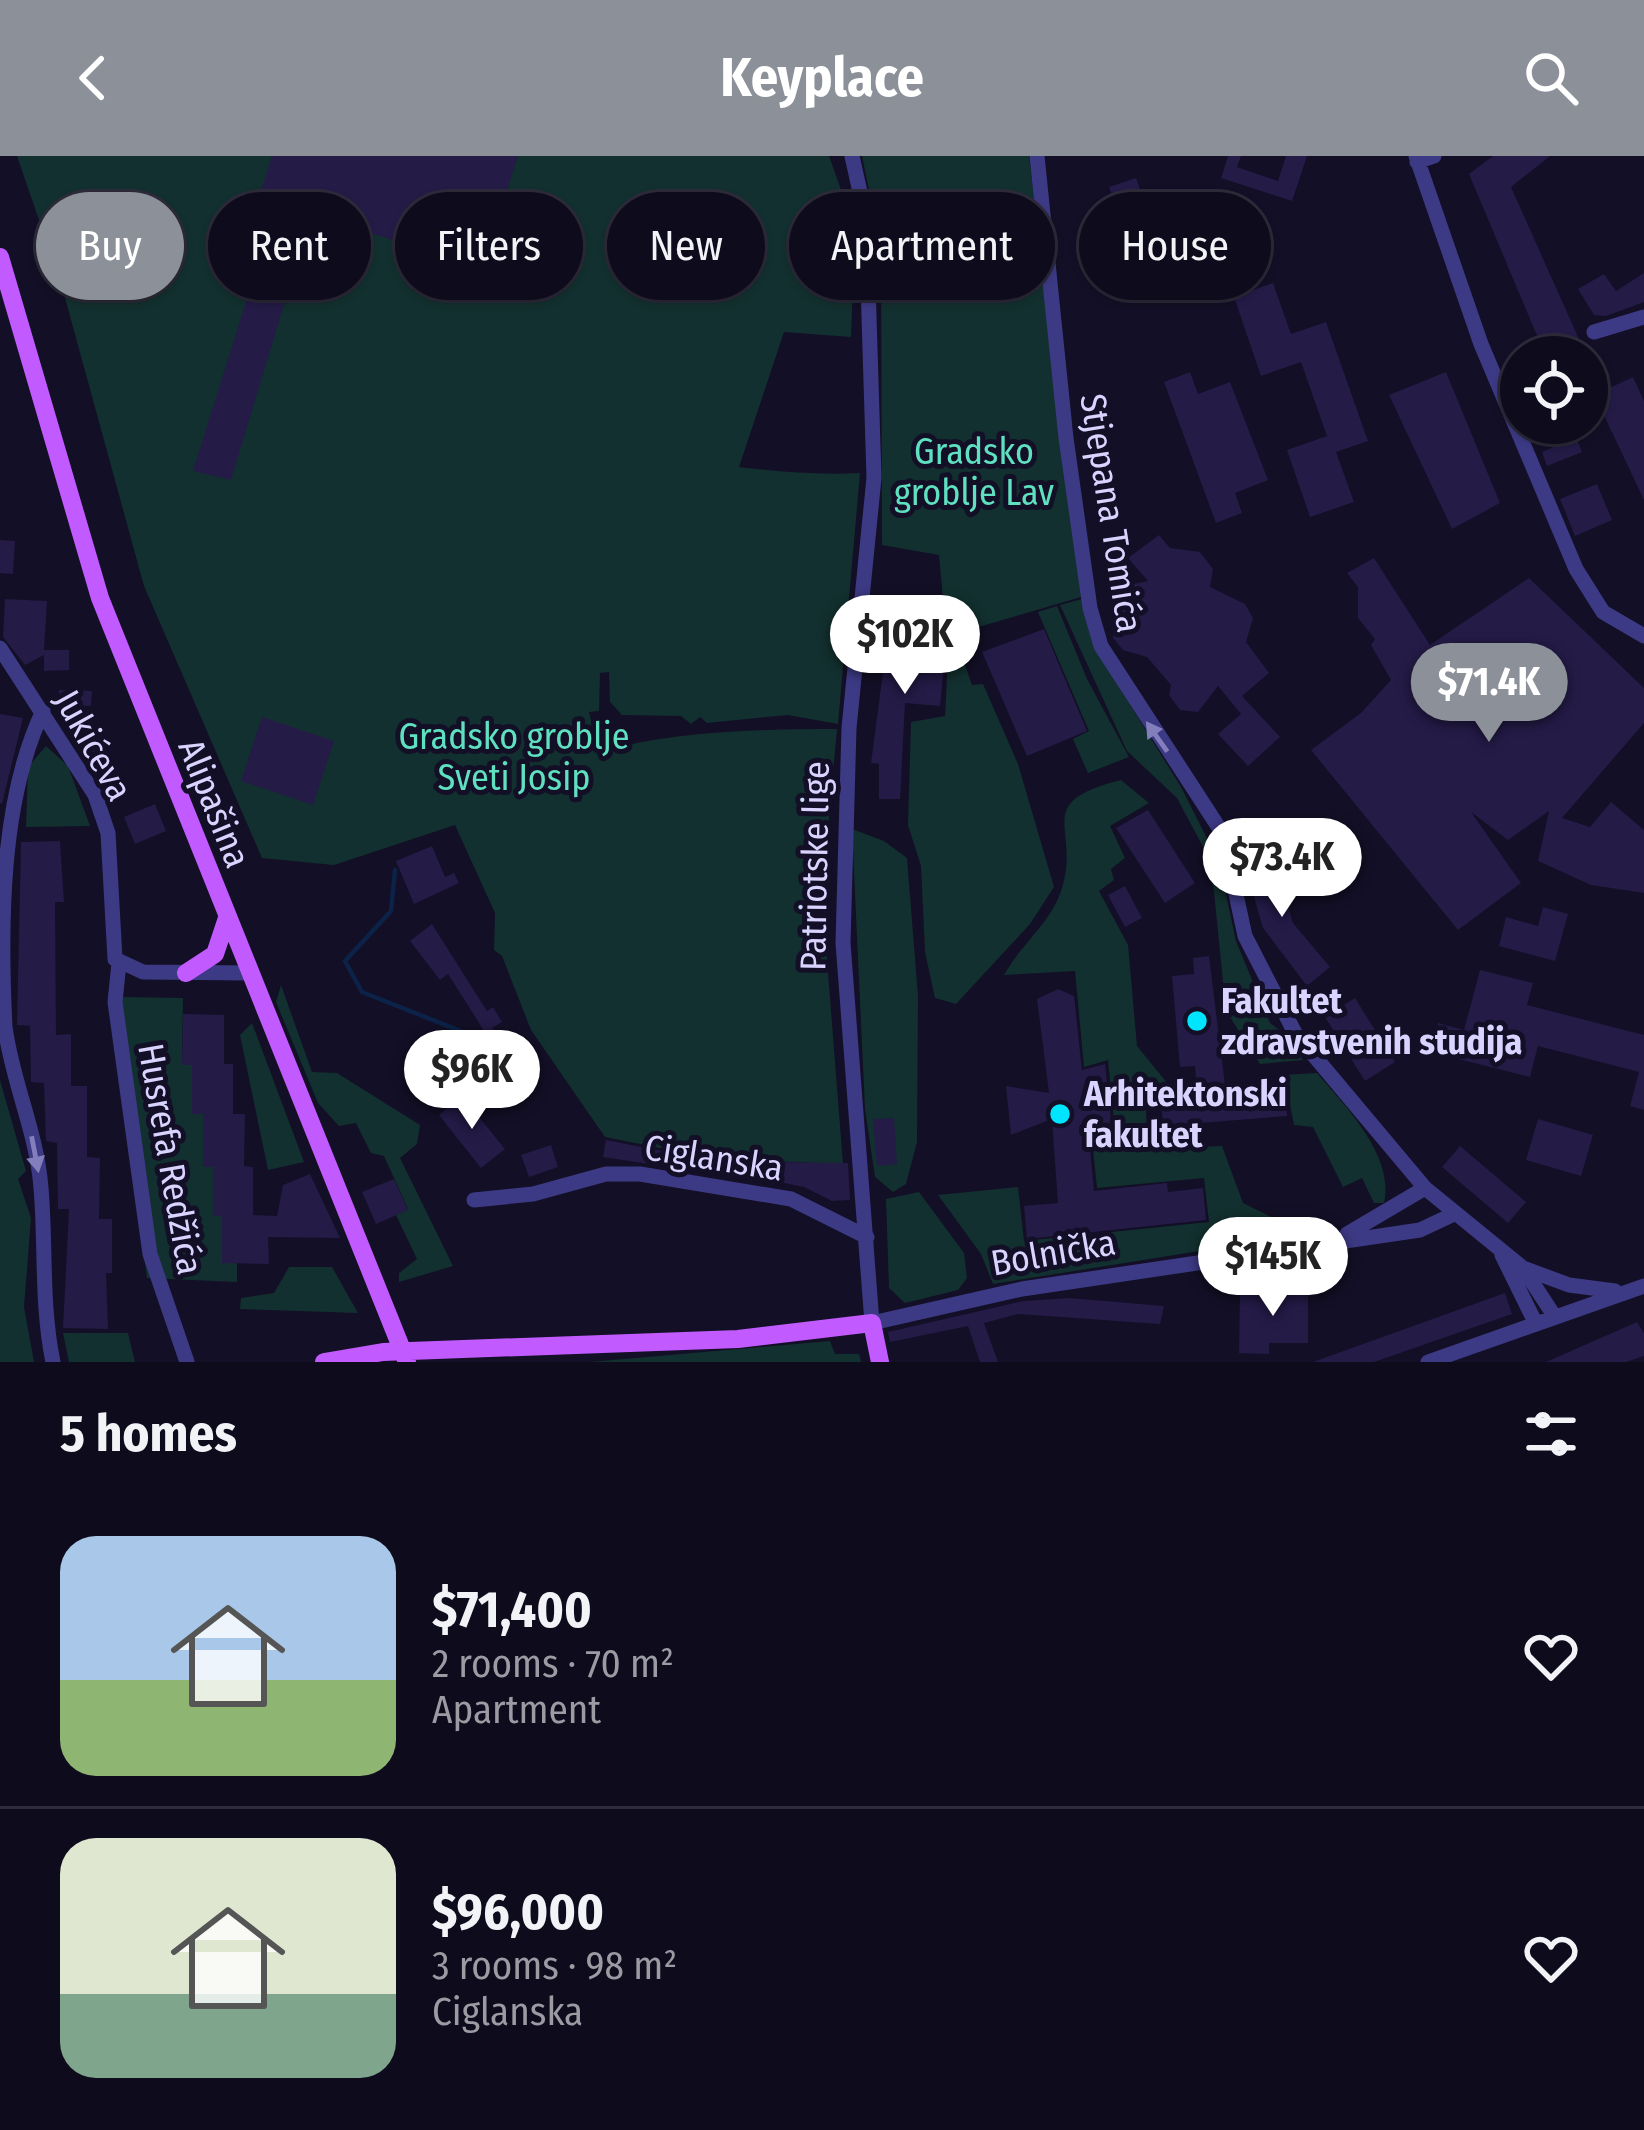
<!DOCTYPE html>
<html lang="en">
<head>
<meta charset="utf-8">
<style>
	:root { --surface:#0e0b1c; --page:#171425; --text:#f1f3f6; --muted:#9b9ba3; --line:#2e2b3b; --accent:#8c9099 }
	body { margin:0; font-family:"Fira Sans Condensed",sans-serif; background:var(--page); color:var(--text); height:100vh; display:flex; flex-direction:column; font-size:45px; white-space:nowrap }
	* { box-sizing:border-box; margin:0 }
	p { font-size:39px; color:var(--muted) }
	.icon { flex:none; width:66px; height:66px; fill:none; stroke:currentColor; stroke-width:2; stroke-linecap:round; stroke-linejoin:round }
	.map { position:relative; height:1206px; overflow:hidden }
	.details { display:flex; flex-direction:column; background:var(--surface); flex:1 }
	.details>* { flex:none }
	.hud { position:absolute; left:36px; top:36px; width:1572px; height:108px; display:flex; gap:24px }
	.buttons { position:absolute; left:1500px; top:180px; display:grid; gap:24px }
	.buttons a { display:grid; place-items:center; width:108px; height:108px; border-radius:50%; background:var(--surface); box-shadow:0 3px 9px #0004,0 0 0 3px var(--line); font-size:60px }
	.price { position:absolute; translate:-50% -102px; padding:0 27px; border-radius:42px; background:#fff; color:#222; font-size:39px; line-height:78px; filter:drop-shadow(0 3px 6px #0008) }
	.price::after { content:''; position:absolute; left:50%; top:72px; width:36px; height:27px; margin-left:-18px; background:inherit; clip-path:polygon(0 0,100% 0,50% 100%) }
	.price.selected { background:var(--accent); color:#fff }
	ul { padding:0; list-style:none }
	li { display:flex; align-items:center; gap:36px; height:300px; padding:0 60px }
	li+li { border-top:3px solid var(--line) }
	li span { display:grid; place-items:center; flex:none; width:336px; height:240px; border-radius:36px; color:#555 }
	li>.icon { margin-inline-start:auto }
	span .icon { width:144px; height:144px; fill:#fffc; stroke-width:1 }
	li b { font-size:51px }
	h2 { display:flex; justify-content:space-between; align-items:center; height:144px; padding:0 60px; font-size:51px }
	.pill { padding:0 42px; border-radius:54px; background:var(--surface); box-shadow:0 3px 9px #0004,0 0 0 3px var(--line); font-size:42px; line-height:108px }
	.pill.selected { background:var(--accent); color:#fff }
	header { display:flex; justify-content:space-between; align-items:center; height:156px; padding:0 60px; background:var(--accent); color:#fff; font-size:54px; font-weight:700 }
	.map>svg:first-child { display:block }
	.green { fill:#12302f }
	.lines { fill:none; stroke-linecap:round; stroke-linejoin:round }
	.stream { stroke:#0c2248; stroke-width:4.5 }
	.building { fill:#241b47 }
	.minor { stroke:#3d3a85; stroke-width:15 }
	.major { stroke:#c25bff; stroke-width:18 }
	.oneway { fill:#837fbc }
	.poi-dot { fill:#00e5ff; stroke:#130f26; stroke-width:4.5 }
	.labels { text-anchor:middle; stroke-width:10; stroke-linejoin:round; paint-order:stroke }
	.park-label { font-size:36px; fill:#5fe0c0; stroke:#130f26 }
	.street-label { font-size:36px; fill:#d9d4ff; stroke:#130f26 }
	.poi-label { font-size:36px; font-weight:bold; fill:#d9d4ff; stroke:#130f26; text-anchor:start }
</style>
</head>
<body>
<header><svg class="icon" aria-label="back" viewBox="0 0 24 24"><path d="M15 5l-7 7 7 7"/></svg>Keyplace<svg class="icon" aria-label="search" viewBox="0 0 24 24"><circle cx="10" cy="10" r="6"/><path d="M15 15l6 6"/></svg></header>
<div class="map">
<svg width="1644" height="1206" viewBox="0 0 1644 1206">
	<rect width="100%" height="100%" fill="#130f26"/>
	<path class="green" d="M 17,0 L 829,0 L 855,73 L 851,181 L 784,176 L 739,311 C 779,316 820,319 860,317 L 838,568 L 788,559 L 707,567 L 700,561 L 691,568 L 681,560 L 622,559 L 610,546 L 609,516 L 600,517 L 599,555 L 589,556 L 599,596 C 673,575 760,573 837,573 L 822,740 L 843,1008 L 715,1003 L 605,981 L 531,874 L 502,800 L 494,794 L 495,757 L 455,669 L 334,709 L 262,702 L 144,430 L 62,131 Z
		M 862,0 L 1029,0 L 1081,441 L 951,479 L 946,475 L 939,399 L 882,389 L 881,92 Z
		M 1082,443 L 1108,513 L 1181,631 L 1219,706 L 1236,785 L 1270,867 L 1289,881 L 1303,904 L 1260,908 L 1226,855 L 1211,706 L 1177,642 L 1127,595 L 1060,449 Z
		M 1057,450 L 1087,523 L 1129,601 L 1088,617 L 1073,583 L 1089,575 L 1038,456 Z
		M 955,481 L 972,529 L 983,528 L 1018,608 L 1054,731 L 1030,768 L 956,848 L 935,842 L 925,796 L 921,710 L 908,669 L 911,566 L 945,560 L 949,483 Z
		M 46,590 L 68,610 L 90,670 L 26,671 L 28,611 Z
		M 1121,624 L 1149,647 L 1110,670 L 1125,702 L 1111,713 L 1114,724 L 1099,735 L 1128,789 L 1137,890 L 1177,939 L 1145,943 L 1148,982 L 1176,992 L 1222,990 L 1243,1047 L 1306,1078 L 993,1128 L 981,1098 L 938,1039 L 1018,1031 L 1024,1085 L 1209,1066 L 1204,1022 L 1097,1032 L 1091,974 L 1115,975 L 1108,904 L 1084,911 L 1075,815 L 1004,819 C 1021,788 1052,766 1062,732 C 1081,671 1030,647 1121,624 Z
		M 852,673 L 884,685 L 907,702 L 918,840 L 917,986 L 906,1028 L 893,1036 L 875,1021 L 865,953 Z
		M 281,829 L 312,916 L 337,917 L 420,969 L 417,988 L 400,1002 L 453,1110 L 399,1126 L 399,1117 L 417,1103 L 396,1059 L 408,1053 L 384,1000 L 371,997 L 356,967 L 339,970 L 318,947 L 276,846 Z
		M 121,841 L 183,842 L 182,908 L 192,909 L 203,958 L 203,1010 L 213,1011 L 213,1060 L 222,1060 L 222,1106 L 237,1107 L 237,1126 L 147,1122 L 114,853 Z
		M 252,867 L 304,1006 L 268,1014 L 240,879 Z
		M 1317,917 C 1345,950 1395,1000 1384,1047 L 1374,1047 L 1362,1022 L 1343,1031 L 1313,971 L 1294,969 L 1284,919 Z
		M 0,924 L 26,1015 L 18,1023 L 31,1062 L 24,1151 L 34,1206 L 0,1206 Z
		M 919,1036 L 964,1097 L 967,1122 L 958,1134 L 905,1147 L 889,1132 L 886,1043 Z
		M 289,1111 L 332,1111 L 358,1157 L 240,1153 L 241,1142 L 274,1137 Z
		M 63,1177 L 128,1177 L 135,1206 L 69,1206 Z
		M 830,1185 L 835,1198 L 859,1198 L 861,1206 L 590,1206 Z"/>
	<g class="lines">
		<path class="stream" d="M 395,714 L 391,755 L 345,805 L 362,836 L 463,876 L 464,890 L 494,928"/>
	</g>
	<path class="building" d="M 272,0 L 518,0 L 481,117 L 467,113 L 469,108 L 364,75 L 317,99 L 308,126 L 286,142 L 231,324 L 193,315 L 261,98 L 319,61 L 252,40 L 261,35 Z
		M 1228,0 L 1241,0 L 1237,11 L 1278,25 L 1286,0 L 1307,0 L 1292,45 L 1221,22 Z
		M 1493,0 L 1550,0 L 1511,31 L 1587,201 L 1546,201 L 1469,18 Z
		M 1136,22 L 1152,67 L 1125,76 L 1109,31 Z
		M 1644,117 L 1644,146 L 1606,160 L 1594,159 L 1578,133 L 1604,118 L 1616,135 Z
		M 1273,127 L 1291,178 L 1326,166 L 1368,285 L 1336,296 L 1354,346 L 1310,361 L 1287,294 L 1327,280 L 1301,206 L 1261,220 L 1234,141 Z
		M 1190,216 L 1198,238 L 1230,226 L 1268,324 L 1235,337 L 1242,357 L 1216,367 L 1164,226 Z
		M 1446,216 L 1500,347 L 1452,373 L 1389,239 Z
		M 1633,221 L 1644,245 L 1644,344 L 1601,253 L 1609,249 L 1603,235 Z
		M 1576,281 L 1582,296 L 1547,310 L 1542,296 Z
		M 1597,328 L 1612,364 L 1575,380 L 1560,343 Z
		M 1159,379 L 1170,392 L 1200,396 L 1213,413 L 1210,431 L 1245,448 L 1253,462 L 1246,486 L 1269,517 L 1242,540 L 1280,581 L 1248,610 L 1218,578 L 1241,558 L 1218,530 L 1198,556 L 1180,554 L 1169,539 L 1171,529 L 1147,501 L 1123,494 L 1113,482 L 1111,446 L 1129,429 L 1148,425 L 1128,402 Z
		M 0,384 L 15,385 L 13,418 L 0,417 Z
		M 1374,402 L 1430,489 L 1529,422 L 1644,532 L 1644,567 L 1562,662 L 1590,671 L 1611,646 L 1644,674 L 1644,737 L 1591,729 L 1538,705 L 1549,655 L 1508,684 L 1471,656 L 1521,727 L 1458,774 L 1311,594 L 1361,557 L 1391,524 L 1371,489 L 1375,483 L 1358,462 L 1358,431 L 1347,417 Z
		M 5,443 L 47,445 L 44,494 L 69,494 L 69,514 L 44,515 L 44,499 L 25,509 L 3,481 Z
		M 889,471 L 947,477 L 940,550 L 905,547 L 900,643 L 879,643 L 879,608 L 871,607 Z
		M 1044,473 L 1087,575 L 1027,600 L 982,496 Z
		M 59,534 L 92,535 L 91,550 L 58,549 Z
		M 0,558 L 23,562 L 2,648 L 0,647 Z
		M 262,561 L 334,585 L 313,649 L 241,625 Z
		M 90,578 L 107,578 L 107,605 L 90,604 Z
		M 155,648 L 166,675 L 135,688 L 124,661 Z
		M 1148,654 L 1195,727 L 1165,747 L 1116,672 Z
		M 60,685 L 64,746 L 55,746 L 56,879 L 71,878 L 71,930 L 87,930 L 87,1001 L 100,1002 L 99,1063 L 112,1063 L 112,1117 L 106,1117 L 108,1173 L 63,1172 L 69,1053 L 58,1053 L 57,987 L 46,985 L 44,927 L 31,926 L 30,870 L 17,869 L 21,686 Z
		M 432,690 L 445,721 L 454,717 L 459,727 L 414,748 L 396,705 Z
		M 1272,697 L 1293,767 L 1330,811 L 1307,830 L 1263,772 L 1244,706 Z
		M 1125,730 L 1142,762 L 1125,771 L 1108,739 Z
		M 1543,751 L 1568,758 L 1555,805 L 1499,790 L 1506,761 L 1538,770 Z
		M 432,768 L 487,855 L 493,851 L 502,866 L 492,872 L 529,898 L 499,929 L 477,885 L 487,880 L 476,862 L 448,818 L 440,824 L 410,785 Z
		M 1209,800 L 1226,937 L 1285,932 L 1287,960 L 1163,970 L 1161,942 L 1197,939 L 1195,910 L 1180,911 L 1172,820 L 1194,818 L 1193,802 Z
		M 1480,814 L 1533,827 L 1527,849 L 1644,879 L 1644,954 L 1630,950 L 1639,916 L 1538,890 L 1530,921 L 1431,896 L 1438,867 L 1464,874 Z
		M 1058,833 L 1074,840 L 1082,914 L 1105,908 L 1112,973 L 1088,971 L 1094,1035 L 1167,1027 L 1168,1036 L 1203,1032 L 1206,1064 L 1027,1083 L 1024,1050 L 1058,1047 L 1052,963 L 1011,979 L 1006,930 L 1049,937 L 1037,843 Z
		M 1355,842 L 1395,906 L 1365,925 L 1325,861 Z
		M 183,858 L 224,859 L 224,908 L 233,908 L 233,958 L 245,958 L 244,1010 L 253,1011 L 253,1059 L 277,1060 L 283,1029 L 310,1018 L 340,1082 L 268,1081 L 269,1108 L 222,1107 L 222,1060 L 213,1060 L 213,1011 L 203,1011 L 203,958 L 192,958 L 192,909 L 182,909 Z
		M 462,940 L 505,993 L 481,1012 L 439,959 Z
		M 894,962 L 897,1008 L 877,1010 L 873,963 Z
		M 1538,963 L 1593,979 L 1581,1020 L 1526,1004 Z
		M 606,984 L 712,1005 L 710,1017 L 603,1001 Z
		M 551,989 L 558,1011 L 529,1021 L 521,999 Z
		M 1460,990 L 1526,1046 L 1508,1067 L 1442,1011 Z
		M 720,994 L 775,1006 L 848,1007 L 850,1044 L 832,1045 L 804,1031 L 716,1013 Z
		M 394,1023 L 408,1054 L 376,1068 L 362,1036 Z
		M 1290,1125 L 1308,1126 L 1308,1187 L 1269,1187 L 1269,1198 L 1239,1197 L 1240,1136 L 1290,1137 Z
		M 1505,1137 L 1512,1158 L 1374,1206 L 1313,1206 Z
		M 1069,1142 L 1164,1150 L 1160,1168 L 1018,1158 L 984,1167 L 998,1206 L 980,1206 L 968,1170 L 890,1186 L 888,1176 L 1024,1145 Z
		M 1637,1166 L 1644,1177 L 1644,1200 L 1626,1206 L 1546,1206 Z"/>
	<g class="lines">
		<path class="minor" d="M 852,0 L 866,63 L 874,322 L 849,572 L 843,787 L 872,1167 L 1022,1133 L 1420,1074 L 1454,1058
			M 1037,0 L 1066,282 L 1090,452 L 1101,490 L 1223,678 L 1245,780 L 1295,877 L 1425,1032 L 1523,1112 L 1555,1161
			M 1416,0 L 1481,188 L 1576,413 L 1603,456 L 1644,480
			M 1417,6 L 1434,0
			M 1594,176 L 1644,161
			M 0,492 L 95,639 L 108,677 L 115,803 L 143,816 L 249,817
			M 43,555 C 0,645 0,772 5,871 C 12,925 37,977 41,1032 C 46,1090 41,1148 53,1206
			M 119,807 L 115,846 L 150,1098 L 187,1206
			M 474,1044 L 533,1038 L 606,1018 L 640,1018 L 791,1043 L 867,1081
			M 1347,1078 L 1425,1032
			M 1502,1099 L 1536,1168
			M 1523,1112 L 1569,1129 L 1615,1135
			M 1428,1206 L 1644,1130"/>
		<path class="major" d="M 0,101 L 100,442 L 407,1206
			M 186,817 L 215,798 L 227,762
			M 324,1206 L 383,1196 L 738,1183 L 872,1167 L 880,1206"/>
	</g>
	<defs><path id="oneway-solid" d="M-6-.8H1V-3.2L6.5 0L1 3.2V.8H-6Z" transform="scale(3)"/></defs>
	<g class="oneway">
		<use href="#oneway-solid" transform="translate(1157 581) rotate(-125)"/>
		<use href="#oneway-solid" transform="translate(35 998) rotate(79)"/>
	</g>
	<g class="poi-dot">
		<circle cx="1197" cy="865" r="12"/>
		<circle cx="1060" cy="958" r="12"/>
	</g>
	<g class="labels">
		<g class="park-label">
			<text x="974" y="308">Gradsko<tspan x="974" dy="41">groblje Lav</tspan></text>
			<text x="514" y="593">Gradsko groblje<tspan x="514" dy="41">Sveti Josip</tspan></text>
		</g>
		<g class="street-label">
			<text transform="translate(1112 357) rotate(81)" y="13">Stjepana Tomića</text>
			<text transform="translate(94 589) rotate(61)" y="13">Jukićeva</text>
			<text transform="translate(215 647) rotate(68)" y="13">Alipašina</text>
			<text transform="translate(814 710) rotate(-89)" y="13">Patriotske lige</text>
			<text transform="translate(714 1001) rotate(9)" y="13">Ciglanska</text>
			<text transform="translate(171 1003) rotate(80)" y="13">Husrefa Redžića</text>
			<text transform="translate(1053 1096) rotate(-10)" y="13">Bolnička</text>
		</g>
		<g class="poi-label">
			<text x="1221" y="857">Fakultet<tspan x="1221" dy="41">zdravstvenih studija</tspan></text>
			<text x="1084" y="950">Arhitektonski<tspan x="1084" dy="41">fakultet</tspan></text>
		</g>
	</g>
</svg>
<div class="buttons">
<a><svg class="icon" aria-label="locate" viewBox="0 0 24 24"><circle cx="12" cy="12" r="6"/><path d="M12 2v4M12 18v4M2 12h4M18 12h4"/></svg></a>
</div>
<b class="price" style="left:905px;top:541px">$102K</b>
<b class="price selected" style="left:1489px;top:589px">$71.4K</b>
<b class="price" style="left:1282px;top:764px">$73.4K</b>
<b class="price" style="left:472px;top:976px">$96K</b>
<b class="price" style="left:1273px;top:1163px">$145K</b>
<div class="hud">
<a class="pill selected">Buy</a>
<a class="pill">Rent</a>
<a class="pill">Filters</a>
<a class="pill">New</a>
<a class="pill">Apartment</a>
<a class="pill">House</a>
</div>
</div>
<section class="details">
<h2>5 homes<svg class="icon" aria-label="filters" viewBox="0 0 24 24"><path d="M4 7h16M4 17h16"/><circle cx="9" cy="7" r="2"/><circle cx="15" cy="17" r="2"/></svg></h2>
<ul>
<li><span style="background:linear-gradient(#a9c7e8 60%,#8fb573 0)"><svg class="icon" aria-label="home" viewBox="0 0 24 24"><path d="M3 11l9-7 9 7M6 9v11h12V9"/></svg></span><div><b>$71,400</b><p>2 rooms · 70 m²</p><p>Apartment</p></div><svg class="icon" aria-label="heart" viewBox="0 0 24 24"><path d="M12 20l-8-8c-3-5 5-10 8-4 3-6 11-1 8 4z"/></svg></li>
<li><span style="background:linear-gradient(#dfe7d0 65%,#7fa58c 0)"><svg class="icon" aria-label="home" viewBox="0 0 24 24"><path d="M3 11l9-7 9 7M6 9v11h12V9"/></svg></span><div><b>$96,000</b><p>3 rooms · 98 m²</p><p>Ciglanska</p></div><svg class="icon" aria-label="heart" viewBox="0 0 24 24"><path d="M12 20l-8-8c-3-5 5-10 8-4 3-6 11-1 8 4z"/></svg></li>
</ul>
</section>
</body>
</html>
